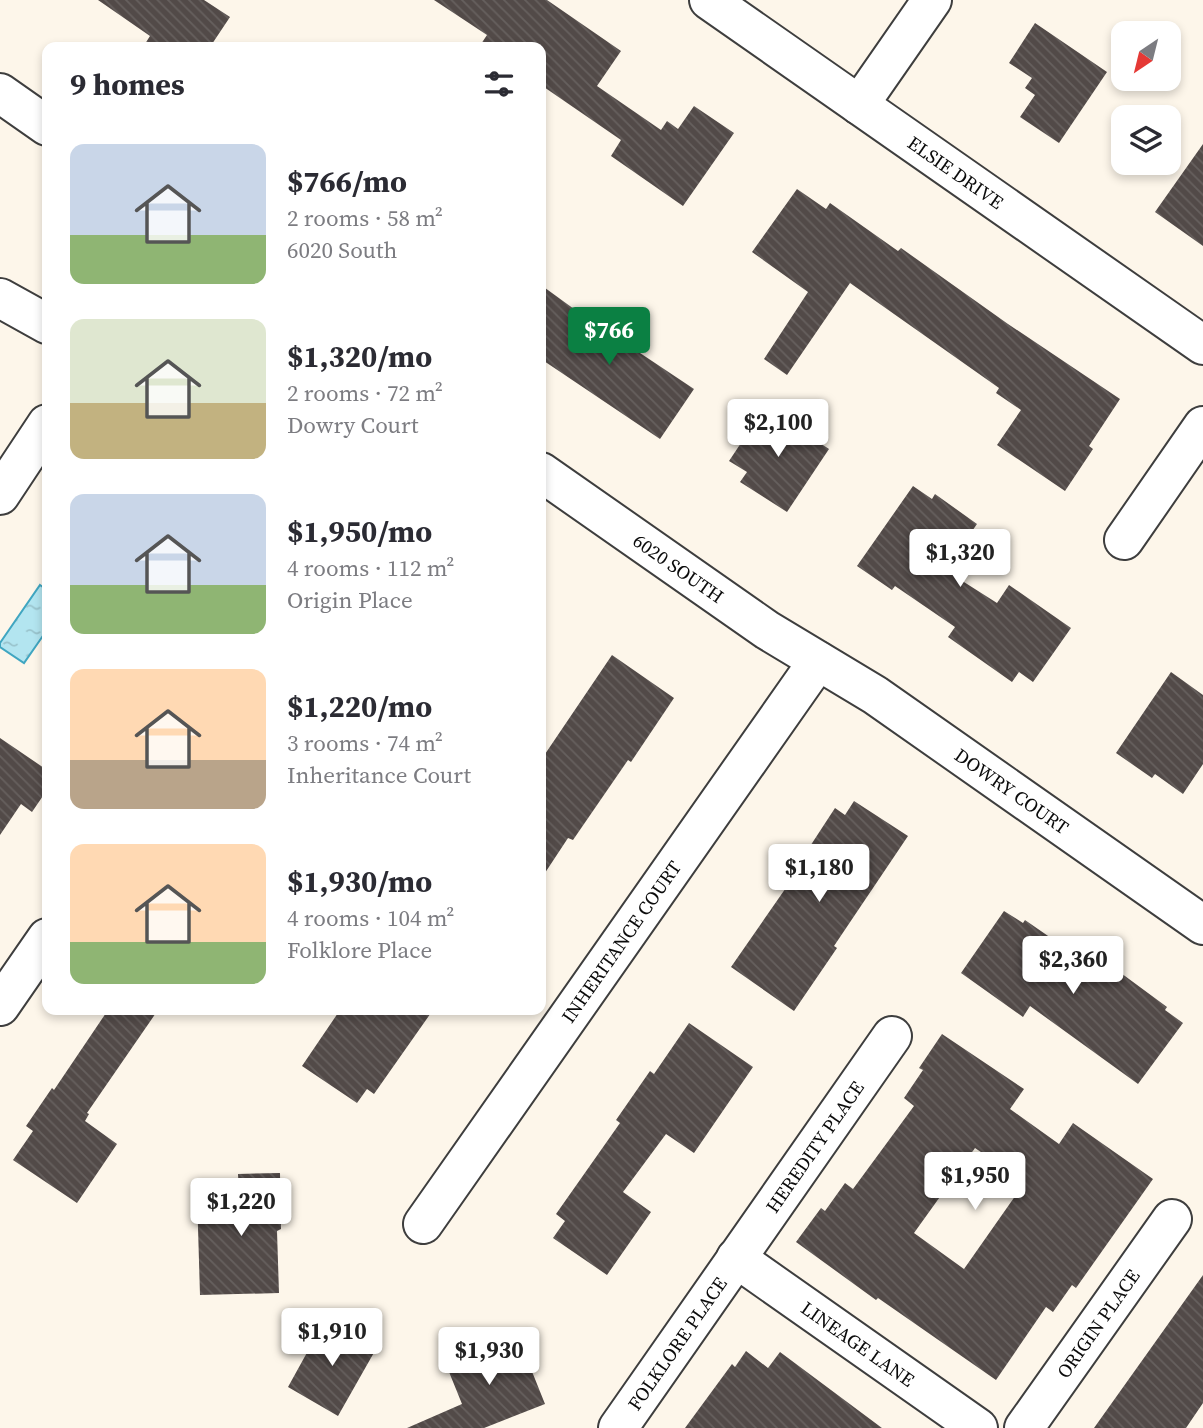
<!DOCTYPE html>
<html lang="en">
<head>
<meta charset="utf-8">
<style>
	:root { --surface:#fff; --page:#f7f7f7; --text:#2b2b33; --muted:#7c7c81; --accent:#0b8043 }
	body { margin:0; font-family:"Source Serif 4",serif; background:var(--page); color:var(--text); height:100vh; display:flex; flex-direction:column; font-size:26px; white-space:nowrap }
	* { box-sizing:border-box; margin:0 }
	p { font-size:23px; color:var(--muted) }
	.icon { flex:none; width:38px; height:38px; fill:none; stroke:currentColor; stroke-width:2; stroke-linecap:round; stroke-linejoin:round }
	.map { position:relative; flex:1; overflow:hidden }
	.details { position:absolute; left:42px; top:42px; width:504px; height:973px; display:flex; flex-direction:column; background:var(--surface); border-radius:14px; box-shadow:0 4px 10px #0003 }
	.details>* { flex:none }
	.needle { width:46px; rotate:215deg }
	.tools { position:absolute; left:1111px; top:21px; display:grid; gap:14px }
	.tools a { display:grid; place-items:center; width:70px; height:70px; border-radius:14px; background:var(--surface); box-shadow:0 4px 10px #0003; font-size:35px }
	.price { position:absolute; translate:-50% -60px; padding:0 16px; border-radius:7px; background:#fff; color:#222; font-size:23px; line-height:46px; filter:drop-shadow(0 2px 4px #0008) }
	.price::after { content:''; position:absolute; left:50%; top:42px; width:21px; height:16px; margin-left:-10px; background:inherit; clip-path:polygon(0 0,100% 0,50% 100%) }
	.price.current { background:var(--accent); color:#fff }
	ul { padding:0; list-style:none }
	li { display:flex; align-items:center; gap:21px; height:175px; padding:0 28px }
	li span { display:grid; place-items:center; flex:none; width:196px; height:140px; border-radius:14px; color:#555 }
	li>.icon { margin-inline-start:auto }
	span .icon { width:84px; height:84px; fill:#fffc; stroke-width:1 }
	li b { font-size:30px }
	h2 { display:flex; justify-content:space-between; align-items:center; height:84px; padding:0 28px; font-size:30px }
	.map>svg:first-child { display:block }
	.water { fill:url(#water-ripples); stroke:#40a6c1; stroke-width:2 }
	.building { fill:url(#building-back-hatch); fill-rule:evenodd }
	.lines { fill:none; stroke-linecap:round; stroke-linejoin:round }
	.minor-casing { stroke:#3e3e3e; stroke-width:42 }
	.minor { stroke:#fff; stroke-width:38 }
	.labels { text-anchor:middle; stroke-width:7; stroke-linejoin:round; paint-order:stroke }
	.street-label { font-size:19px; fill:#0b0b0b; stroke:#fff }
</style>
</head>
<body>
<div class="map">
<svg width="1203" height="1428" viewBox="0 0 1203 1428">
	<defs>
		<pattern id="water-ripples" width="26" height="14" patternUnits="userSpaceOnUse" patternTransform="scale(1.75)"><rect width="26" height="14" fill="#b3e5f0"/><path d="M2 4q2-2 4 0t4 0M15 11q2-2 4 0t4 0" fill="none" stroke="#99c3cc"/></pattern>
		<pattern id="building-back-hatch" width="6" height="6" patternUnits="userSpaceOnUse" patternTransform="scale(1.75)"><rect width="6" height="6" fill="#524a48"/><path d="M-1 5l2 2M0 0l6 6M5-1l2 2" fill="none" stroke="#66605e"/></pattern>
	</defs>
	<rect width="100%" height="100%" fill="#fdf6ea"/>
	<path class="water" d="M 40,585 L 47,590 L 47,630 L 24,663 L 0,647 L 0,643 Z"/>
	<path class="building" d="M 98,0 L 204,0 L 230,17 L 210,47 L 143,47 L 150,36 Z
		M 434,0 L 547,0 L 621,51 L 597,86 L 661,130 L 667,121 L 678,129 L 694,106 L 734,133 L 683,206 L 611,156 L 621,140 L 541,85 L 541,47 L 479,47 L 487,35 Z
		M 1035,23 L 1107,72 L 1059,143 L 1020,117 L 1035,95 L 1025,88 L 1032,78 L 1009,63 Z
		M 1203,144 L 1203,246 L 1155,212 Z
		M 797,189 L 826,209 L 830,203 L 898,251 L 901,248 L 1008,324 L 1120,399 L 1089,446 L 1093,449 L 1065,491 L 997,445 L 1021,410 L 996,393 L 999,388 L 850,283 L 787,375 L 764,359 L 808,292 L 752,252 Z
		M 541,285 L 574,309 L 694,389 L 660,439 L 541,359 Z
		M 765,407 L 829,449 L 787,512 L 740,482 L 747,472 L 729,461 Z
		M 913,486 L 932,499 L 935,494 L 977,524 L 945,570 L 997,603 L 1009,585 L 1071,628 L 1033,682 L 1019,672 L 1012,682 L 948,637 L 955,627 L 895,586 L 892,590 L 857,566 Z
		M 612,655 L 674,698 L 631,762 L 628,760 L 573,840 L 568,838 L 541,879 L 541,760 Z
		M 1171,672 L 1203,695 L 1203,764 L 1183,794 L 1155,774 L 1152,778 L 1116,753 Z
		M 0,738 L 47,770 L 47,790 L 32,812 L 21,804 L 0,835 Z
		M 854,801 L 908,836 L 834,946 L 837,948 L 794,1011 L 731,967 L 806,859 L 803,857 L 835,808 L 845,815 Z
		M 1004,911 L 1023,923 L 1025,920 L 1103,974 L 1110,965 L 1167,1007 L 1165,1010 L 1183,1023 L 1138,1084 L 1030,1006 L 1023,1017 L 961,973 Z
		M 108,1010 L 158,1010 L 87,1113 L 89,1114 L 85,1121 L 117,1144 L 77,1203 L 13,1160 L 33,1131 L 26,1126 L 52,1088 L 54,1090 Z
		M 340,1010 L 433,1010 L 374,1094 L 367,1089 L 357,1103 L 302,1066 Z
		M 689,1023 L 753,1067 L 694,1153 L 666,1134 L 623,1192 L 651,1212 L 607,1275 L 553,1238 L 565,1221 L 556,1214 L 620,1123 L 616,1120 L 650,1071 L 654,1074 Z
		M 942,1034 L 1024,1089 L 1010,1109 L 1059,1144 L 1073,1123 L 1153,1179 L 1076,1288 L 1072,1285 L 1053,1312 L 1046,1307 L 996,1380 L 878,1298 L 876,1300 L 796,1242 L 821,1208 L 825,1211 L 845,1183 L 853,1189 L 914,1106 L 904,1098 L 923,1070 L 919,1068 ZM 975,1148 L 1025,1182 L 964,1269 L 914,1233 Z
		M 280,1173 L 281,1229 L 277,1231 L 279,1293 L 200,1295 L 197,1194 L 239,1193 L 238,1174 Z
		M 1203,1275 L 1203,1403 L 1186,1428 L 1094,1428 Z
		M 325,1320 L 376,1349 L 338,1416 L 288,1387 Z
		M 517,1334 L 545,1404 L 484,1428 L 407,1428 L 462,1404 L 445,1362 Z
		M 746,1351 L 768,1368 L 780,1352 L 882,1428 L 685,1428 L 732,1364 L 735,1367 Z"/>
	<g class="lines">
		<g class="minor-casing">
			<g id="minor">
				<path id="s1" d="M 709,0 L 1203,345"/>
				<path d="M 0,93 L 47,126"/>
				<path d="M 859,105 L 932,0"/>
				<path d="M 0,298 L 47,324"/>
				<path id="s2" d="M 541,472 L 767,630 L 875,695 L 1203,925"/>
				<path d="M 0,495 L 47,424"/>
				<path d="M 1124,540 L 1203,426"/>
				<path d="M 0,1006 L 47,938"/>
				<path id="s3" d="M 423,1224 L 818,661"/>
				<path id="s4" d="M 736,1258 L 978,1428"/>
				<path id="s5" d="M 618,1428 L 892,1036"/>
				<path id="s6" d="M 1024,1428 L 1172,1219"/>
			</g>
		</g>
		<use href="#minor" class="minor"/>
	</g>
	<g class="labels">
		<g class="street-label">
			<text dy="7" stroke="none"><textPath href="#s1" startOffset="301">ELSIE DRIVE</textPath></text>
			<text dy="7" stroke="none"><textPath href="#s2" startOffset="168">6020 SOUTH</textPath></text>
			<text dy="7" stroke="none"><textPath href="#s2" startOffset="569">DOWRY COURT</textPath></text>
			<text dy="7" stroke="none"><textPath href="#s3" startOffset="345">INHERITANCE COURT</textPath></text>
			<text dy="7" stroke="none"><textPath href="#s5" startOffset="343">HEREDITY PLACE</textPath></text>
			<text dy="7" stroke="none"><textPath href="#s6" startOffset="128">ORIGIN PLACE</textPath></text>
			<text dy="7" stroke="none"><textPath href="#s5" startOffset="103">FOLKLORE PLACE</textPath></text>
			<text dy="7" stroke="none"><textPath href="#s4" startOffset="149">LINEAGE LANE</textPath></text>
		</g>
	</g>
</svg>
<div class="tools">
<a><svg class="needle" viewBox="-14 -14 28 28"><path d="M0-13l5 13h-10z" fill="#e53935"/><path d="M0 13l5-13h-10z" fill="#7c7c81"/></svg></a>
<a><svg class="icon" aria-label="layers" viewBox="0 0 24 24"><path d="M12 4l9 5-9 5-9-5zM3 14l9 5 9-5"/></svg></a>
</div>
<b class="price current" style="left:609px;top:367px">$766</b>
<b class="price" style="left:778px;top:459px">$2,100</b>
<b class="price" style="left:960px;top:589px">$1,320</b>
<b class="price" style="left:819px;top:904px">$1,180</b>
<b class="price" style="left:1073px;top:996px">$2,360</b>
<b class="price" style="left:975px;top:1212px">$1,950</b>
<b class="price" style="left:241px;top:1238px">$1,220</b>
<b class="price" style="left:332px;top:1368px">$1,910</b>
<b class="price" style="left:489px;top:1387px">$1,930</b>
<section class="details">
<h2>9 homes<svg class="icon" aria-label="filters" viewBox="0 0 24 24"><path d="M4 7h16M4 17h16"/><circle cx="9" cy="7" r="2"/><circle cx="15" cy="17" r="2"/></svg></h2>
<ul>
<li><span style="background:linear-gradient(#c9d6e8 65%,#8fb573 0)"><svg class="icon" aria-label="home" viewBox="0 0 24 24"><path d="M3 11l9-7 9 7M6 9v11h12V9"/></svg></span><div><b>$766/mo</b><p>2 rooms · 58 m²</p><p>6020 South</p></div></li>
<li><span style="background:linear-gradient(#dfe7d0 60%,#c2b280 0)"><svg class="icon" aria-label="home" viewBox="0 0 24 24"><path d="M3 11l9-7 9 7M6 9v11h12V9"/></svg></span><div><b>$1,320/mo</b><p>2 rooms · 72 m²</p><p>Dowry Court</p></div></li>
<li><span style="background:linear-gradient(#c9d6e8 65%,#8fb573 0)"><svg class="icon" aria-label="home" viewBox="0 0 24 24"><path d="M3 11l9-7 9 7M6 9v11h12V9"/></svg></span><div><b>$1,950/mo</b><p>4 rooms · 112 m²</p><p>Origin Place</p></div></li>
<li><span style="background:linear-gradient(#ffd9b3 65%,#b9a48a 0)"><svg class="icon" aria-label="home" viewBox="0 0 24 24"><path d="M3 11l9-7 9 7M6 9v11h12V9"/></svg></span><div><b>$1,220/mo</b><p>3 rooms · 74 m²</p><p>Inheritance Court</p></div></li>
<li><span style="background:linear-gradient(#ffd9b3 70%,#8fb573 0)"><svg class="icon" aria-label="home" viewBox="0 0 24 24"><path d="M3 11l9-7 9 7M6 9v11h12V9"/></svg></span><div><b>$1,930/mo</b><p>4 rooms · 104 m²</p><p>Folklore Place</p></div></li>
</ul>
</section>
</div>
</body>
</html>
